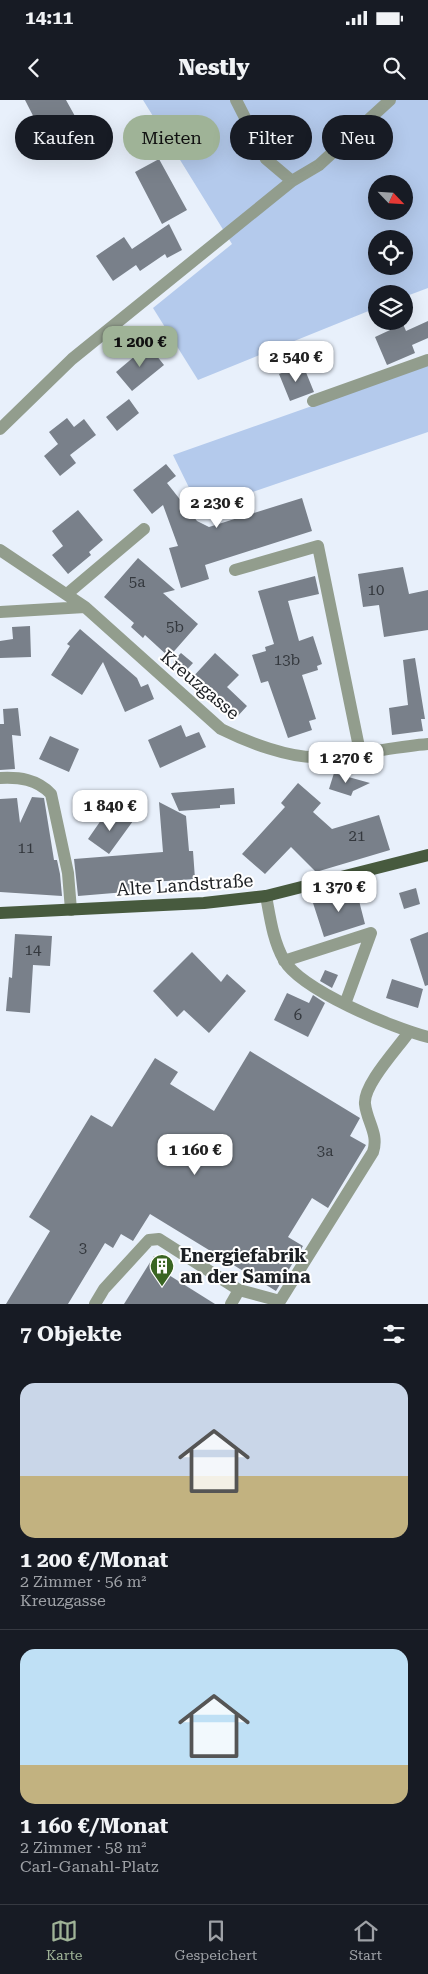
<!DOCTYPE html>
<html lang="de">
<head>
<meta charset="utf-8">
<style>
	:root { --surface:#171b24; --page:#20242c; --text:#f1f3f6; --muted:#9ea1a6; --line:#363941; --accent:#9fb397 }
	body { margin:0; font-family:"Roboto Serif",serif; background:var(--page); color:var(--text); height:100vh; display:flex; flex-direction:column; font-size:19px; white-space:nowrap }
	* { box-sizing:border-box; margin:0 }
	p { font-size:16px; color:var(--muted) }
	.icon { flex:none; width:28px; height:28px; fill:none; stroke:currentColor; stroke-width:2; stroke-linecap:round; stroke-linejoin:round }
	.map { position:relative; height:1204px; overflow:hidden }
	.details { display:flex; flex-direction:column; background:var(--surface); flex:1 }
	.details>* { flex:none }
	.banner { position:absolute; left:15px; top:15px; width:399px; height:45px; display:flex; gap:10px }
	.needle { width:32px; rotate:115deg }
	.fabs { position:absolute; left:368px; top:75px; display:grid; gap:10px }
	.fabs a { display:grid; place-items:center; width:45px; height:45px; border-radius:50%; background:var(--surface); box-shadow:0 5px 20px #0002; font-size:25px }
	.price { position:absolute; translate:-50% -42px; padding:0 11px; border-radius:10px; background:#fff; color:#222; font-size:16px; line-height:32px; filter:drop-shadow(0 1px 2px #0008) }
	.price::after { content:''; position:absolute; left:50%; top:30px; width:15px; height:11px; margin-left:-8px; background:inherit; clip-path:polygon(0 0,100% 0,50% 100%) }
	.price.on { background:var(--accent); color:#111 }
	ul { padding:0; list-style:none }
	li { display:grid; align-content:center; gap:10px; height:265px; padding:0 20px }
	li+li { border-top:1px solid var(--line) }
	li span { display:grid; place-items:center; height:155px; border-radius:15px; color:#555 }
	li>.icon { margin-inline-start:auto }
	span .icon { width:90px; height:90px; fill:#fffc; stroke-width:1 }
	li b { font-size:21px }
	h2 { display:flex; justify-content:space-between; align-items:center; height:60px; padding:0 20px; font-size:21px }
	.tag { padding:0 18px; border-radius:22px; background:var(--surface); box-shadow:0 5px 20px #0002; font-size:18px; line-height:45px }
	.tag.on { background:var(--accent); color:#111 }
	.status { display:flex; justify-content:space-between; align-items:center; height:35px; padding:0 25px; background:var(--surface); direction:ltr }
	.status svg { height:14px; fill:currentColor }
	header { display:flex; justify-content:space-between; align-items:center; height:65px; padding:0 20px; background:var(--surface); font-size:22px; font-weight:800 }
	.tab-bar { display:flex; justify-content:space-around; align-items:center; height:70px; border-top:1px solid var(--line); background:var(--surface); font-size:14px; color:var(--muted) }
	.tab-bar a { display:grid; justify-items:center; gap:2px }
	.tab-bar .on { color:var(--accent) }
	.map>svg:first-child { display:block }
	.green { fill:#b4caec; fill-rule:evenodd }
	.building { fill:#79808a }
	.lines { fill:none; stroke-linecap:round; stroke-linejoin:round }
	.minor { stroke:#929d8d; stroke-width:12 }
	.major { stroke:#475a3e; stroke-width:12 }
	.labels { text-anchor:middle; stroke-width:4; stroke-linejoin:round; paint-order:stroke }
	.number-label { font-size:15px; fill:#34383e }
	.street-label { font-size:18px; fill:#1d2024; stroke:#fff }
	.poi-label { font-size:18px; font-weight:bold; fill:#1d2024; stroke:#fff; text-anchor:start }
</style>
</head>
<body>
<div class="status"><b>14:11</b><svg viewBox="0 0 49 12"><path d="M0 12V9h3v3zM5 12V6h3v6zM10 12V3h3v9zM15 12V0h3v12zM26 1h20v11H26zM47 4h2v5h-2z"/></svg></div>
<header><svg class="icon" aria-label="back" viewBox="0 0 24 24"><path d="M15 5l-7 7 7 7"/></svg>Nestly<svg class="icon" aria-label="search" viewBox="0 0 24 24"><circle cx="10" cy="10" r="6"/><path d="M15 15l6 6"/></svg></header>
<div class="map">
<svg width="428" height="1204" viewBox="0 0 428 1204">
	<rect width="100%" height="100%" fill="#e8f0fb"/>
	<path class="green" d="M 143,0 L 428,0 L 428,188 L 404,197 L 404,194 L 376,194 L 376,208 L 198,280 L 153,208 L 232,144 ZM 376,84 L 404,84 L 404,111 L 376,111 ZM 376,139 L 404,139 L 404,166 L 376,166 Z
		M 428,265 L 428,332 L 200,410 L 173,355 Z"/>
	<path class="building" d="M 25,0 L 66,0 L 81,27 L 48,45 Z
		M 159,59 L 187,110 L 162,124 L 135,72 Z
		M 169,124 L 182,150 L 167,158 L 165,154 L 140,171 L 136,165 L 113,181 L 96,156 L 124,137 L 132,149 Z
		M 428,221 L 428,238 L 412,245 L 415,253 L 387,265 L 375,237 L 403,224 L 406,231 Z
		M 148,245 L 164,265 L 132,291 L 116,272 Z
		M 303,265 L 314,292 L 290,301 L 279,274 Z
		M 129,299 L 139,313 L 117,331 L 106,317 Z
		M 67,318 L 74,327 L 84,319 L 96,335 L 70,355 L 76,363 L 60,376 L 44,356 L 58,344 L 49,332 Z
		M 166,364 L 176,376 L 167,383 L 197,421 L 209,427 L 302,398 L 312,431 L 205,465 L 209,479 L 181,488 L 169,448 L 178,446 L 163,405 L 152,414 L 133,390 Z
		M 78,410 L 103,440 L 89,452 L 91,455 L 68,474 L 52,455 L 63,446 L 52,431 Z
		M 138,458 L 175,490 L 163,493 L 198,524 L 169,557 L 145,535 L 143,538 L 131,527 L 134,523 L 104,497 Z
		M 403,467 L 409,494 L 428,490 L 428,530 L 384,537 L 379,505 L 363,507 L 358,474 Z
		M 315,476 L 319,494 L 288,501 L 299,541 L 313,536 L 322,564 L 317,566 L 318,570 L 302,575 L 316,619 L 309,621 L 312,630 L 288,638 L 268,581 L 261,583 L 252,555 L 266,551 L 265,547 L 274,544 L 258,491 Z
		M 30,526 L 31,557 L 0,558 L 0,541 L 13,539 L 12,527 Z
		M 80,529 L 137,578 L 141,587 L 148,584 L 154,599 L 125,612 L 103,562 L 82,595 L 51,575 L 70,546 L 67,544 Z
		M 181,553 L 193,563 L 182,575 L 173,567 L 173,561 Z
		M 215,553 L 239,575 L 227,587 L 247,606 L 236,618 L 216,599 L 214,601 L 191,579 Z
		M 415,558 L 425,619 L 421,619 L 423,631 L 392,635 L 389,608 L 408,605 L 403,560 Z
		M 18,608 L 21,636 L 12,635 L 15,669 L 0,670 L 0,624 L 4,624 L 3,609 Z
		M 181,625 L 186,637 L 199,632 L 206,647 L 160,668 L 148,640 Z
		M 50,636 L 79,649 L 69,672 L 39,659 Z
		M 334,673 L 370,683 L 353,691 L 351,696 L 329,689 Z
		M 298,683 L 321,703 L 313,712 L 332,729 L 379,715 L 390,750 L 316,772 L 291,747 L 265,774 L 242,754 L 285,707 L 281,703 Z
		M 234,688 L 235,704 L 220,705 L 220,708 L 179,711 L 171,693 Z
		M 32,697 L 44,698 L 54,760 L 57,760 L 60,774 L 62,796 L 0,792 L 0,699 L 17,698 L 20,723 Z
		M 159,702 L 186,716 L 189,751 L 193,751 L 195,779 L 138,783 L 138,791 L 78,796 L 74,759 L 163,752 Z
		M 106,713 L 133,721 L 109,754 L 88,739 Z
		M 416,788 L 420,804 L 404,809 L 399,793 Z
		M 356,789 L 365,824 L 324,837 L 313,803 Z
		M 428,832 L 428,885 L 425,886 L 410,839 Z
		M 15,834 L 52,836 L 50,866 L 33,865 L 30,913 L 6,911 L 9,877 L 12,878 Z
		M 192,852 L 221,882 L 227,874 L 246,891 L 209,933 L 184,910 L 177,917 L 153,891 Z
		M 325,870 L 338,875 L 332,888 L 320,881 Z
		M 392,879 L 423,889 L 418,908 L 386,898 Z
		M 287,893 L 309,903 L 313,895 L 325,903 L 308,937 L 274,920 Z
		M 250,951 L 360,1018 L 350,1036 L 366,1045 L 328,1108 L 312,1098 L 288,1137 L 303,1146 L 276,1191 L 150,1114 L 133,1141 L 121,1134 L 113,1148 L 105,1143 L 68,1204 L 6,1204 L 50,1131 L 29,1117 L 91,1015 L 112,1027 L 155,958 L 178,972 L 170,984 L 214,1011 Z
		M 154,1156 L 169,1165 L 164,1172 L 215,1204 L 124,1204 Z"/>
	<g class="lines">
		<path class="minor" d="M 236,0 L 266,59 L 292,81
			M 313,301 L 428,260
			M 0,329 L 72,259 L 292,81 L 319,65 L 390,0
			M 0,450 L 85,507 L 221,629 C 247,642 291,659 320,657 C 356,656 392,647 428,644
			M 235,470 L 318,446 L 360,652
			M 67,494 L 144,429
			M 0,512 L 85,507
			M 0,678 C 19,677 37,679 51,694 L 68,773 L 71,810
			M 266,796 C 270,817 273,841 284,860 C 301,890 393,928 428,937
			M 284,861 L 371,833 L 345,904
			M 95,1204 L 104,1189 L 149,1140 L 159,1139 L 239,1190 L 280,1201 L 373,1052 C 379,1034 367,1022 365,1004 C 363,985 398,948 409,932
			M 231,1204 L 239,1190"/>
		<path class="major" d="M 0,813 L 204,803 L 266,796 L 428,755"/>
	</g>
	<defs>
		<g id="building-pin" transform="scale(1.25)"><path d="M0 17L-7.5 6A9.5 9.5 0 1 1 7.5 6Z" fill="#3a6523" stroke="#fff"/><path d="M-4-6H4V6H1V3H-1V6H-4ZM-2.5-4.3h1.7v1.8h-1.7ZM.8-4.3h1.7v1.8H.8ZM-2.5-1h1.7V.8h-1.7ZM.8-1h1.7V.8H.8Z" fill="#fff"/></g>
	</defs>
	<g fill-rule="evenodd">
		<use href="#building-pin" x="162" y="1166"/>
	</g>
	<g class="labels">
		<g class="number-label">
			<text x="137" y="487">5a</text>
			<text x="376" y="495">10</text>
			<text x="175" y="532">5b</text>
			<text x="287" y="565">13b</text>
			<text x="357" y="741">21</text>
			<text x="26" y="753">11</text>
			<text x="33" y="855">14</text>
			<text x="298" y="920">6</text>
			<text x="325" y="1056">3a</text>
			<text x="83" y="1153">3</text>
		</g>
		<g class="street-label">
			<text transform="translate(200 585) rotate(40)" y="6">Kreuzgasse</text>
			<text transform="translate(185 785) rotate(-4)" y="6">Alte Landstraße</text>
		</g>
		<g class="poi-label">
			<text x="180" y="1162">Energiefabrik<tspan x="180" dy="21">an der Samina</tspan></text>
		</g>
	</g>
</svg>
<div class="fabs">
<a><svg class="needle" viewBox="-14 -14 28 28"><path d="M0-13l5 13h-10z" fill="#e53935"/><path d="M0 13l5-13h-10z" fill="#9ea1a6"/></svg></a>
<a><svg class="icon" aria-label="locate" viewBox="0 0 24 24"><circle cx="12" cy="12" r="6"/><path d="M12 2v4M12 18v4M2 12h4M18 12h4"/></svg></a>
<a><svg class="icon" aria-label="layers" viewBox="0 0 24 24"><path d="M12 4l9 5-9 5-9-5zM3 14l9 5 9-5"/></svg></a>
</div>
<b class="price on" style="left:140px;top:268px">1 200 €</b>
<b class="price" style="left:296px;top:283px">2 540 €</b>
<b class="price" style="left:217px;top:429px">2 230 €</b>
<b class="price" style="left:346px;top:684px">1 270 €</b>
<b class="price" style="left:110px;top:732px">1 840 €</b>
<b class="price" style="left:339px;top:813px">1 370 €</b>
<b class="price" style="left:195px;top:1076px">1 160 €</b>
<div class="banner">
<a class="tag">Kaufen</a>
<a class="tag on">Mieten</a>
<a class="tag">Filter</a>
<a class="tag">Neu</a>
</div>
</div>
<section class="details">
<h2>7 Objekte<svg class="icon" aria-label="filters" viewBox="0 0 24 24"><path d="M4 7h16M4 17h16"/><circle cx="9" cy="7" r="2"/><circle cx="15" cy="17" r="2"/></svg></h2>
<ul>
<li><span style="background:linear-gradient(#c9d6e8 60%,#c2b280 0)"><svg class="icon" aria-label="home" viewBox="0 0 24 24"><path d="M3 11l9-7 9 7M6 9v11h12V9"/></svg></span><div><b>1 200 €/Monat</b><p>2 Zimmer · 56 m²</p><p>Kreuzgasse</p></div></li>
<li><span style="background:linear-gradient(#bfe0f5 75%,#c2b280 0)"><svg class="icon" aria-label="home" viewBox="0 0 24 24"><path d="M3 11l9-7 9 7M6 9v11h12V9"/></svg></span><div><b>1 160 €/Monat</b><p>2 Zimmer · 58 m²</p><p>Carl-Ganahl-Platz</p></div></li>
</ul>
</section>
<nav class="tab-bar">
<a class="on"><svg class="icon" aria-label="map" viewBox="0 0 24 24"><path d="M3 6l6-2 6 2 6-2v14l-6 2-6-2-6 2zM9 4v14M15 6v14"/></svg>Karte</a>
<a><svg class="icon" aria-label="saved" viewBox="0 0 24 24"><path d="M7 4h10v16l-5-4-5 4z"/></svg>Gespeichert</a>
<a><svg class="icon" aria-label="home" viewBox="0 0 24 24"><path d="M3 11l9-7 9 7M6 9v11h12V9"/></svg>Start</a>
</nav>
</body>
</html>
